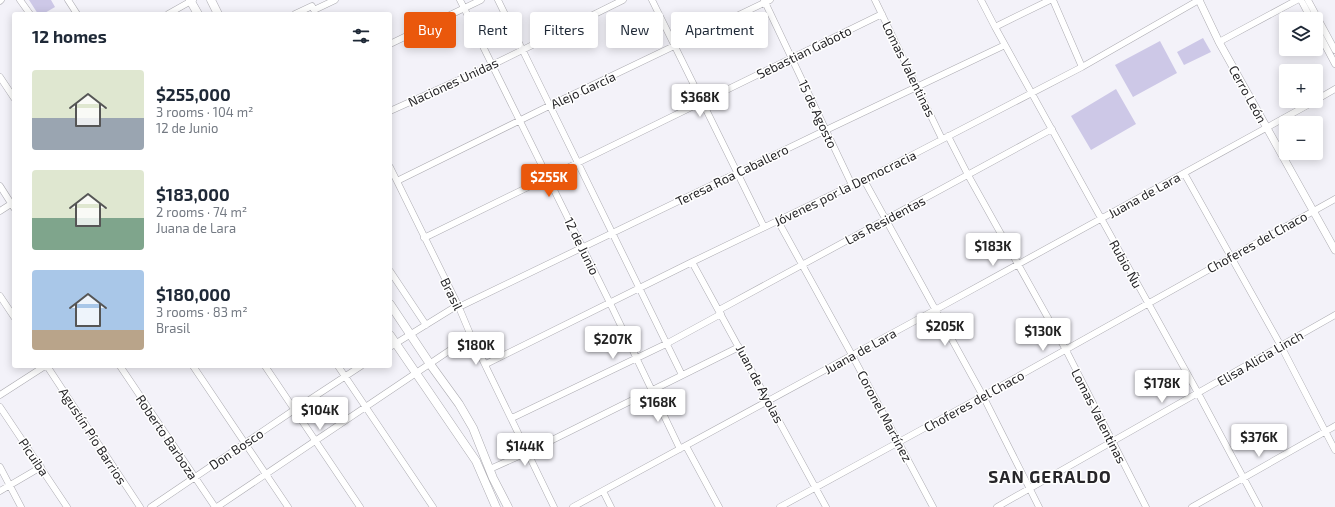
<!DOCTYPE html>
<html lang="en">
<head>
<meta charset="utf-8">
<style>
	:root { --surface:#fff; --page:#f2f2f3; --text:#1f2937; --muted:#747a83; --accent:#ea580c }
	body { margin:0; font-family:"Exo 2",sans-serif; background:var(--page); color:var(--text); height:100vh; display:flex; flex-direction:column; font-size:15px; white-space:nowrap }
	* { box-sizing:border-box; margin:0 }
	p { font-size:13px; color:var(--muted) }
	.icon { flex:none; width:22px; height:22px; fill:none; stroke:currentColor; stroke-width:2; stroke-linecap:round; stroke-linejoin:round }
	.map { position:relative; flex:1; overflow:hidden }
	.drawer { position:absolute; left:12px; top:12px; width:380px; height:356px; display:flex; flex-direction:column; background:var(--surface); border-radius:4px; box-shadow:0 2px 10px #0003 }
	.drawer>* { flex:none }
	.banner { position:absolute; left:404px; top:12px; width:380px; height:36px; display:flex; gap:8px }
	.tools { position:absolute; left:1279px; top:12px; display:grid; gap:8px }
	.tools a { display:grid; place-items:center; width:44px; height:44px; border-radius:4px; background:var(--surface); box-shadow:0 2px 10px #0003; font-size:20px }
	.price { position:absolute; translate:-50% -34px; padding:0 9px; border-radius:4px; background:#fff; color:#222; font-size:13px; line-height:26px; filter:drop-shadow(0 1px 2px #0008) }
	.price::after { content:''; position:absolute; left:50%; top:24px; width:12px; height:9px; margin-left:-6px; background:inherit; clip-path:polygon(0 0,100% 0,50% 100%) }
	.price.selected { background:var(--accent); color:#fff }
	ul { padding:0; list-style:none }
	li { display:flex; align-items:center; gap:12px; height:100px; padding:0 20px }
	li span { display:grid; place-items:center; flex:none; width:112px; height:80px; border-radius:4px; color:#555 }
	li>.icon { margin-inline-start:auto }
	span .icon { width:48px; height:48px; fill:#fffc; stroke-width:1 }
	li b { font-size:17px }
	h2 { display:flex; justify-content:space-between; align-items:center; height:48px; padding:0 20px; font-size:17px }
	.tag { padding:0 14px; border-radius:4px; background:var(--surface); box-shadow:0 2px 10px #0003; font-size:14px; line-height:36px }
	.tag.selected { background:var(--accent); color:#fff }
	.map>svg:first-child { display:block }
	.green { fill:#cdc8e7 }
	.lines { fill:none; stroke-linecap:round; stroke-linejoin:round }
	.minor-casing { stroke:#acabb1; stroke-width:7 }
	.tertiary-casing { stroke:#acabb1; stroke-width:8 }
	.secondary-casing { stroke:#acabb1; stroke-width:9 }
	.minor { stroke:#fff; stroke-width:6 }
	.tertiary { stroke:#fff; stroke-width:7 }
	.secondary { stroke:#fff; stroke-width:8 }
	.labels { text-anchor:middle; stroke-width:3; stroke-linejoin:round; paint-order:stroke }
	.street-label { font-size:13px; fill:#272629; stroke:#fff }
	.district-label { font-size:17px; font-weight:bold; letter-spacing:1px; fill:#272629; stroke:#fff }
</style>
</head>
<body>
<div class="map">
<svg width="1335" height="507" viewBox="0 0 1335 507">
	<rect width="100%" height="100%" fill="#f3f2f9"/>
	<path class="green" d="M 29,0 L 51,0 L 55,7 L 43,14 L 38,14 Z
		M 1203,38 L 1211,52 L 1184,65 L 1177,52 Z
		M 1160,41 L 1177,73 L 1133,97 L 1115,65 Z
		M 1116,89 L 1136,124 L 1091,150 L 1071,116 Z"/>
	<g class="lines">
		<g class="minor-casing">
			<path id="minor" d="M 20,0 L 30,14
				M 68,0 L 77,14
				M 460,0 L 610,303 L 680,449
				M 498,0 L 682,375
				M 652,0 L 764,227
				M 764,0 L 852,185
				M 875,0 L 942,139
				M 981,0 L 995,27 L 1198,393 L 1259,507
				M 1053,0 L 1082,67
				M 1301,0 L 1311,19
				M 1308,0 L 1335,50
				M 0,1 L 1,0
				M 314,10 L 335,0
				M 168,14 L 193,0
				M 295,14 L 312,6
				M 995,27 L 1050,0
				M 1316,28 L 1335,64
				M 1219,42 L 1297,0
				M 390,44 L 481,0
				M 0,77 L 14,98
				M 1316,100 L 1335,89
				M 390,111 L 492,65 L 623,0
				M 948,136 L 968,175 L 1066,350 L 1146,507
				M 390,167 L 458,305 L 471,336 L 554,507
				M 1184,173 L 1281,346 L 1335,450
				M 864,180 L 983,396 L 1039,507
				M 397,181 L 549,106 L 770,0
				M 0,186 L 14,208
				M 0,211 L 14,202
				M 778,221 L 852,355 L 933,507
				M 424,238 L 882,14
				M 692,262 L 826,507
				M 390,271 L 426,325
				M 0,296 L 14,317
				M 459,307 L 826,130 L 1005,45
				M 719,310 L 1052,129
				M 390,347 L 458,305
				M 486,364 L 692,262 L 852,185 L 864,180 L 1082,67 L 1199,0
				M 47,366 L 140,507
				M 120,366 L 215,507
				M 193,366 L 288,507
				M 265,366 L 360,507
				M 338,366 L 433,507
				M 0,395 L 45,366
				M 0,407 L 67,507
				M 512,418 L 666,344 L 721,314
				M 686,446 L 719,507
				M 0,467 L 21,507
				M 490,469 L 528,452 L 739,347
				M 0,491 L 41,467
				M 603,491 L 611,507
				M 151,507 L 294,410 L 361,366
				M 217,507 L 471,336
				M 573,507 L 935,310 L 1315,101
				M 780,507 L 983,396 L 1335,199
				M 997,507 L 1335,315
				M 1192,507 L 1335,426"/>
		</g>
		<g class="tertiary-casing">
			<path id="tertiary" d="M 1199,0 L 1219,42 L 1335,250"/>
		</g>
		<g class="secondary-casing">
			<path id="secondary" d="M 190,0 L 198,14
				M 211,0 L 218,14
				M 390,304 L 430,364 L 459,404 L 473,428 L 493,478 L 508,507
				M 390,335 L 476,461 L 496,507"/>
		</g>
		<use href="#minor" class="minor"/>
		<use href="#tertiary" class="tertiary"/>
		<use href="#secondary" class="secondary"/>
	</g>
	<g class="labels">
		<g class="street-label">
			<text transform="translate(804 52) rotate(-26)" y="5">Sebastian Gaboto</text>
			<text transform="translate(909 69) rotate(64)" y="5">Lomas Valentinas</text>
			<text transform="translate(453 82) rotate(-25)" y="5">Naciones Unidas</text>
			<text transform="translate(583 90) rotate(-25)" y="5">Alejo García</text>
			<text transform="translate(1248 94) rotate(61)" y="5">Cerro León</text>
			<text transform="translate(818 114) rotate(65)" y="5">15 de Agosto</text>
			<text transform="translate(732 175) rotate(-26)" y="5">Teresa Roa Caballero</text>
			<text transform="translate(845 188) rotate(-26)" y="5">Jóvenes por la Democracia</text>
			<text transform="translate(1144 195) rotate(-29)" y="5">Juana de Lara</text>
			<text transform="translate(885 220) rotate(-28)" y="5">Las Residentas</text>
			<text transform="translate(1257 242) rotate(-29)" y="5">Choferes del Chaco</text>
			<text transform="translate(582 246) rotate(64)" y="5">12 de Junio</text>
			<text transform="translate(1126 264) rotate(61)" y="5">Rubio Ñu</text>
			<text transform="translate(452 294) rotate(64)" y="5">Brasil</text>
			<text transform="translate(860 351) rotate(-29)" y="5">Juana de Lara</text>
			<text transform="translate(1260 358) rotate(-30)" y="5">Elisa Alicia Linch</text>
			<text transform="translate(760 384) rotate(62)" y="5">Juan de Ayolas</text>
			<text transform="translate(974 401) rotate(-29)" y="5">Choferes del Chaco</text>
			<text transform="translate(885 416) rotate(62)" y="5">Coronel Martínez</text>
			<text transform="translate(1099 416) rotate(63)" y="5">Lomas Valentinas</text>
			<text transform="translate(93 436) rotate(57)" y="5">Agustín Pío Barrios</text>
			<text transform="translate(167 437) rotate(56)" y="5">Roberto Barboza</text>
			<text transform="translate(236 449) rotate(-34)" y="5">Don Bosco</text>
			<text transform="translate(34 457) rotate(56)" y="5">Picuiba</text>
		</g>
		<g class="district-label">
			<text x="1050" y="483">SAN GERALDO</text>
		</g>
	</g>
</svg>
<div class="tools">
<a><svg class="icon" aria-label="layers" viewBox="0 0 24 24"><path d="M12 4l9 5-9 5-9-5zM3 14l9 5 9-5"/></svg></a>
<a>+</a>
<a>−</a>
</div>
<b class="price" style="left:700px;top:118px">$368K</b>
<b class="price selected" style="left:549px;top:198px">$255K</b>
<b class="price" style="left:993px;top:267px">$183K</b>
<b class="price" style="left:945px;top:347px">$205K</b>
<b class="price" style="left:1043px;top:352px">$130K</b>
<b class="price" style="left:613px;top:360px">$207K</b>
<b class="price" style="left:476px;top:366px">$180K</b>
<b class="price" style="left:1162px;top:404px">$178K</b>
<b class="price" style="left:658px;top:423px">$168K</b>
<b class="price" style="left:320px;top:431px">$104K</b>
<b class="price" style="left:1259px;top:458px">$376K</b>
<b class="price" style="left:525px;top:467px">$144K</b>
<div class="banner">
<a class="tag selected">Buy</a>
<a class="tag">Rent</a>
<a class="tag">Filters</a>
<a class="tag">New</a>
<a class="tag">Apartment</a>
</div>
<section class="drawer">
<h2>12 homes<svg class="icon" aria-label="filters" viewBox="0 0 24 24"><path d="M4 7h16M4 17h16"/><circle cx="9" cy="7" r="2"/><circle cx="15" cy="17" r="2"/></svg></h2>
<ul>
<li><span style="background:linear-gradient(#dfe7d0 60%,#9aa5b1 0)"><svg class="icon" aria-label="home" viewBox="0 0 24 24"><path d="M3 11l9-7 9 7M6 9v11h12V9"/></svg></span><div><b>$255,000</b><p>3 rooms · 104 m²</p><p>12 de Junio</p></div></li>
<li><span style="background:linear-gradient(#dfe7d0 60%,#7fa58c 0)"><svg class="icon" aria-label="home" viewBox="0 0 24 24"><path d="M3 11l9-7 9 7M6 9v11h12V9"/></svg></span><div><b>$183,000</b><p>2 rooms · 74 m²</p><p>Juana de Lara</p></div></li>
<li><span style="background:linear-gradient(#a9c7e8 75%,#b9a48a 0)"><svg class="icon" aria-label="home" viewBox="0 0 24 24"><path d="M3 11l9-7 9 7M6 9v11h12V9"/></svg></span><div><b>$180,000</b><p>3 rooms · 83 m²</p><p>Brasil</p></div></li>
</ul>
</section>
</div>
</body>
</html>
